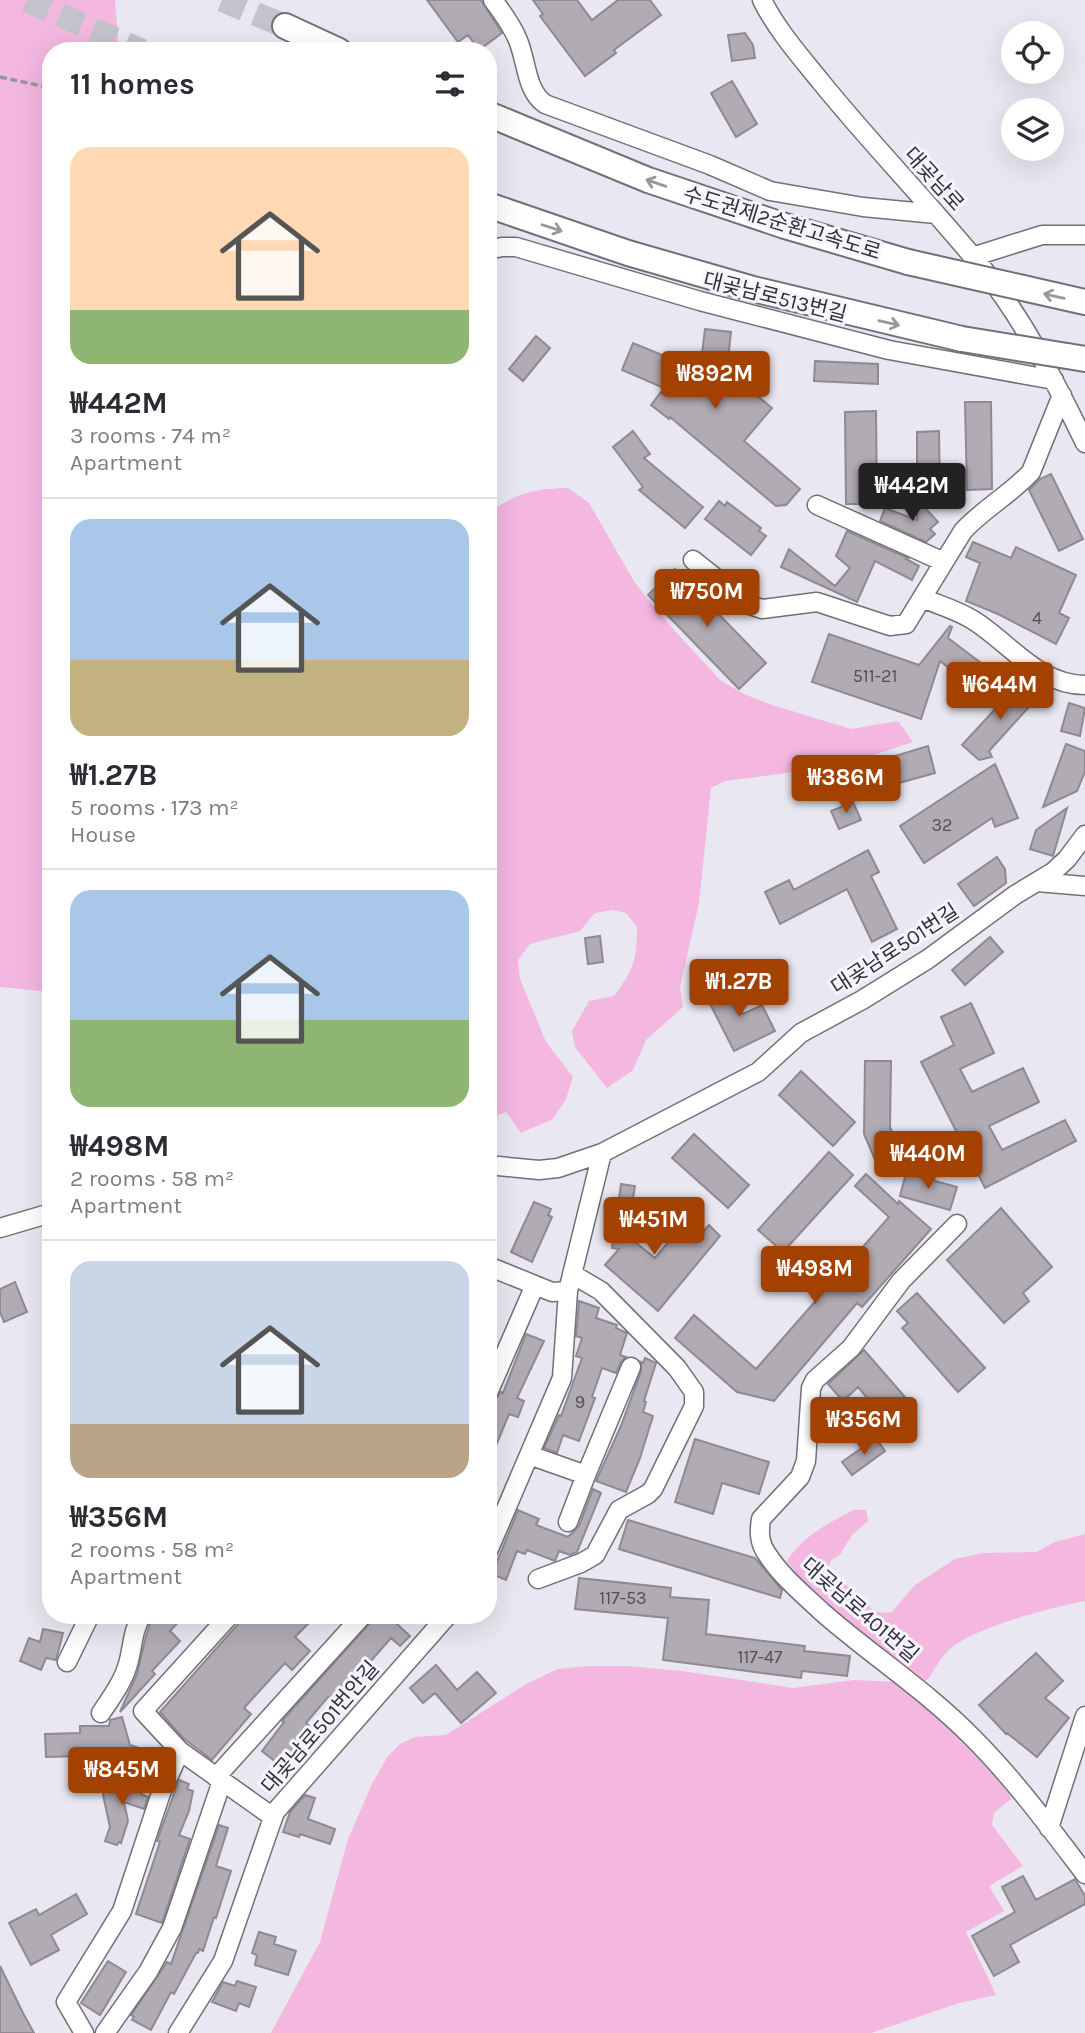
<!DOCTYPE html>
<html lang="en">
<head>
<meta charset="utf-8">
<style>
	:root { --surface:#fff; --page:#f7f7f7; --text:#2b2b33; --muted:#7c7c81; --line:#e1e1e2; --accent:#a34100 }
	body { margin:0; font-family:Karla,"Noto Sans KR",sans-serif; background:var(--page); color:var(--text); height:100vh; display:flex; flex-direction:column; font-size:26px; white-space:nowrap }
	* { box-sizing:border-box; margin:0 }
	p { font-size:23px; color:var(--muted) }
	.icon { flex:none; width:38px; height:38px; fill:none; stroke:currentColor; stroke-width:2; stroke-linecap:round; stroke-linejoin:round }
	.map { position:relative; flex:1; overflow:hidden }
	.sheet { position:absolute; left:42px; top:42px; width:455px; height:1582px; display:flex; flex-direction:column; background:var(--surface); border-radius:28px; box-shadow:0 7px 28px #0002 }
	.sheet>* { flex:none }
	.buttons { position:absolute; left:1001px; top:21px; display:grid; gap:14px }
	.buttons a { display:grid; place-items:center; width:63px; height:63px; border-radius:50%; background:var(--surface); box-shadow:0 7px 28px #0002; font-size:35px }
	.price { position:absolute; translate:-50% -60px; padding:0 16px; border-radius:7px; background:var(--accent); color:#fff; font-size:23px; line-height:46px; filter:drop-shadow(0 2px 4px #0008) }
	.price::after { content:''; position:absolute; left:50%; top:42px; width:21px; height:16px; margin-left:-10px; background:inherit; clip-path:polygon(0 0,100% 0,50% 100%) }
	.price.current { background:#222; color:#fff }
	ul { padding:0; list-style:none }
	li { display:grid; align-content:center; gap:14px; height:371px; padding:0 28px }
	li+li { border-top:2px solid var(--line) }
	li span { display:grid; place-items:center; height:217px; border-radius:21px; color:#555 }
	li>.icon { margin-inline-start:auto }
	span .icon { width:126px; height:126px; fill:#fffc; stroke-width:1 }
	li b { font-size:30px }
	h2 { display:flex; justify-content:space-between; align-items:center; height:84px; padding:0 28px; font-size:30px }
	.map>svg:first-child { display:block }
	.green { fill:#f3b7e0 }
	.building { fill:#b1abb4; stroke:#8f8991; stroke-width:2 }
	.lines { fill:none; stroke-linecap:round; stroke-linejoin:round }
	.highway-tunnel { stroke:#c4c3cb; stroke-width:24; stroke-dasharray:24 12; stroke-linecap:butt }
	.minor-casing { stroke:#717079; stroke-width:21 }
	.highway-casing { stroke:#717079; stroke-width:28 }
	.path { stroke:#97969d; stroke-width:3.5; stroke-dasharray:7 3.5; stroke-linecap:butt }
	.minor { stroke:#fff; stroke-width:18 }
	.highway { stroke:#fff; stroke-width:24 }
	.highway-bridge-casing { stroke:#717079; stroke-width:28; stroke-linecap:butt }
	.highway-bridge { stroke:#fff; stroke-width:24 }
	.oneway { stroke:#98989a }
	.labels { text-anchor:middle; stroke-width:6; stroke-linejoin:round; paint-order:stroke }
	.number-label { font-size:18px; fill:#525055 }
	.street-label { font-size:21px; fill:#323135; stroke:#f6f5ff }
</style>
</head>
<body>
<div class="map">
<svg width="1085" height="2033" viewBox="0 0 1085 2033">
	<rect width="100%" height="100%" fill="#e9e7f1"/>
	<path class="green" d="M 0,0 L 115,0 L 119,51 L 51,51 L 51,992 L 0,987 Z
		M 568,488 L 589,503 L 635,583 L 665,620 L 720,680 L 744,694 L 769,704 L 851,729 L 898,721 L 913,742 L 840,766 L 725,781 L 711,788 L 699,903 L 680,987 L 683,1007 L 646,1040 L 633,1070 L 607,1088 L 575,1047 L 572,1031 L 589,1001 L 614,996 C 634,969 637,960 637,927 L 626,913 L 612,910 L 595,913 L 580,931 L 530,944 L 518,960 L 520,979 L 546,1042 L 573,1077 L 566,1099 L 553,1119 L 521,1133 L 506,1112 L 488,1119 L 488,513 C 518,493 532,489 568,488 Z
		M 854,1510 L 866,1510 L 868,1521 L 852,1535 L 839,1556 L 831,1560 L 828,1568 C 832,1580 844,1583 854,1590 C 869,1600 867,1616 892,1612 L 915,1585 L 955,1559 L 983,1553 L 1036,1552 L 1055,1542 L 1085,1534 L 1085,1601 C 1053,1607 971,1628 949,1650 C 939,1659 935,1670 927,1680 L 920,1683 L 814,1596 L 787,1561 C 803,1536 828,1523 854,1510 Z
		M 589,1666 L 627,1666 L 682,1671 L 793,1688 L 854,1680 L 897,1682 L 951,1729 L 981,1758 L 1012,1798 L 994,1813 L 992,1825 L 1023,1866 L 989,1886 L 1004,1911 L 966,1932 L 996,1995 L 959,2003 L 871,2033 L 271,2033 L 320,1942 L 348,1839 L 373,1782 L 388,1756 L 400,1744 L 415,1737 L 446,1735 L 526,1684 L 558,1669 Z"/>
	<path class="building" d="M 427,0 L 481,0 L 502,33 L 479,50 L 468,35 L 458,42 Z
		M 533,0 L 577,0 L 592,20 L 618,0 L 650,0 L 661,15 L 614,50 L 616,53 L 585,76 L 540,16 L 543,14 Z
		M 745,33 L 753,45 L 755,58 L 732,61 L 728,35 Z
		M 732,81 L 757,124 L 736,137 L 711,93 Z
		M 705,329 L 731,332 L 726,378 L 736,378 L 772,408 L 744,441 L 800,489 L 786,505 L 776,506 L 670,417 L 669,419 L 651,405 L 664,388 L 622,370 L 633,343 L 672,359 L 669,364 L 698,386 Z
		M 536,336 L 550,348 L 523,381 L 509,369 Z
		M 815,361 L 878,364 L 878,384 L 814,381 Z
		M 965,402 L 991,402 L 992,489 L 967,490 Z
		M 876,411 L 877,504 L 846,504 L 845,412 Z
		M 633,431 L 650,454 L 644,458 L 703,507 L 685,528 L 639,490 L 643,487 L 613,447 Z
		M 939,431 L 940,496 L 917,496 L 917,432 Z
		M 1051,474 L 1083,539 L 1059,551 L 1029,490 L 1040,479 Z
		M 917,499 L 938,522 L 930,529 L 935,534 L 926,542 L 880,521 L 885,508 L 917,520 Z
		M 719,501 L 725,506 L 727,502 L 761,528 L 759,531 L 766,536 L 751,555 L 705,519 Z
		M 847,531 L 908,558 L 906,559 L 919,566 L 912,580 L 875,561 L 857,602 L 781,567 L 789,549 L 835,586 L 850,568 L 836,556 Z
		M 973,542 L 1011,558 L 1016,547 L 1076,575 L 1059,613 L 1069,618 L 1056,644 L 998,614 L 966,601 L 980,563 L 966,557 Z
		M 675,569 L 766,663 L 739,689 L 648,595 Z
		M 950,626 L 952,627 L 948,638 L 981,663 L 967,682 L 940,661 L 921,719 L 812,682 L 829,634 L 919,665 Z
		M 1021,681 L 1038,697 L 989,751 L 992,757 L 979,760 L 962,745 Z
		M 1069,703 L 1085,708 L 1080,736 L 1061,731 Z
		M 1066,744 L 1085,751 L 1085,772 L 1077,791 L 1043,807 Z
		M 928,746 L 935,773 L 899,783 L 892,757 Z
		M 995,764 L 1018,818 L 995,827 L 992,818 L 924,863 L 900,826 Z
		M 853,802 L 861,820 L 839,829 L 831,811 Z
		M 1067,808 L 1053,856 L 1030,849 L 1036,830 Z
		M 868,850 L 879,872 L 871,876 L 897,929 L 872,942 L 847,889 L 780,924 L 765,892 L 789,880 L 794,890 Z
		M 997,857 L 1005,869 L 1006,883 L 974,906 L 958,884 Z
		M 600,936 L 603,962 L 588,964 L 585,938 Z
		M 990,937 L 1003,952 L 965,985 L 952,970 Z
		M 729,985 L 743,1014 L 762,1005 L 775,1031 L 734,1051 L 706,996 Z
		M 971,1003 L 994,1053 L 960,1069 L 972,1092 L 1023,1068 L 1039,1102 L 989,1126 L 1002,1150 L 1065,1120 L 1076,1141 L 985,1188 L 921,1062 L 954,1045 L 941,1017 Z
		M 865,1061 L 891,1061 L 890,1127 L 901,1154 L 877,1164 L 864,1134 Z
		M 801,1071 L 855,1122 L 833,1146 L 779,1095 Z
		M 694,1134 L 749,1185 L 728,1208 L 672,1158 Z
		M 829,1152 L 853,1175 L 783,1252 L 758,1230 Z
		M 906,1173 L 957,1187 L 950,1210 L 900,1196 Z
		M 866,1174 L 898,1204 L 899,1201 L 931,1229 L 862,1307 L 857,1303 L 774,1401 L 737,1392 L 675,1338 L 694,1315 L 756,1369 L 889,1217 L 855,1186 Z
		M 621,1184 L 635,1186 L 626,1240 L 629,1237 L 655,1258 L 679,1229 L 694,1242 L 709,1225 L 720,1236 L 658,1311 L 605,1265 L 619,1249 L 612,1248 Z
		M 534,1202 L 551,1209 L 548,1215 L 552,1217 L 532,1262 L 511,1252 Z
		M 1001,1208 L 1052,1267 L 1023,1293 L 1029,1301 L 1004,1323 L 947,1260 Z
		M 15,1282 L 27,1312 L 4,1322 L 0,1312 L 0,1289 Z
		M 917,1293 L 985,1368 L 958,1392 L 902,1328 L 908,1323 L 897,1311 Z
		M 579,1301 L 599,1308 L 596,1318 L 617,1325 L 616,1328 L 627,1333 L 620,1355 L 626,1357 L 621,1362 L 616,1373 L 602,1368 L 592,1397 L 595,1398 L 579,1441 L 563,1435 L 557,1453 L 544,1448 L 559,1415 L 561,1416 L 582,1358 L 576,1356 L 582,1338 L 576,1336 Z
		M 526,1334 L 544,1341 L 517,1398 L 524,1401 L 518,1417 L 509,1414 L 488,1465 L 488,1414 L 493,1403 L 501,1392 L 503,1393 Z
		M 864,1350 L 911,1404 L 888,1423 L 858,1387 L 843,1401 L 828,1384 Z
		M 645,1358 L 656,1363 L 644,1401 L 646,1402 L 643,1412 L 653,1416 L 640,1458 L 626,1492 L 596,1481 L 621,1426 L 641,1371 L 641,1362 L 643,1363 Z
		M 876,1438 L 885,1451 L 852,1475 L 842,1462 Z
		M 695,1439 L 769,1462 L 759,1494 L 722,1483 L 713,1514 L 675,1502 Z
		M 593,1489 L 601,1493 L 577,1552 L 570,1555 L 559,1551 L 555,1561 L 527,1550 L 525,1554 L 517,1551 L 506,1580 L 492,1574 L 518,1510 L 539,1519 L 536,1525 L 568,1537 L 579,1526 Z
		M 628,1520 L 755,1558 L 782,1590 L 780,1598 L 619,1549 Z
		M 579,1578 L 671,1588 L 670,1597 L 709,1600 L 706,1634 L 805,1646 L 804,1651 L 850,1656 L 847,1676 L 802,1671 L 801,1678 L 663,1660 L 668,1618 L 575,1609 Z
		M 153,1615 L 185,1615 L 170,1631 L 180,1641 L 152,1671 L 155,1674 L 120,1712 L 137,1674 L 146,1636 Z
		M 246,1615 L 317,1615 L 295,1637 L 310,1651 L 292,1670 L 285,1663 L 244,1708 L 251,1714 L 212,1760 L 183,1738 L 160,1712 Z
		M 377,1615 L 404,1615 L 396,1623 L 410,1636 L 400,1646 L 391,1638 L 371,1661 L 368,1659 L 361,1665 L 336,1696 L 332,1700 L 328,1697 L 306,1723 L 315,1731 L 306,1741 L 302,1738 L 281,1766 L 262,1751 L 284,1722 L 282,1721 Z
		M 43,1629 L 63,1633 L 56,1660 L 46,1658 L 41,1670 L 20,1661 L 29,1638 L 40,1642 Z
		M 1036,1653 L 1063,1681 L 1045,1698 L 1069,1718 L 1037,1757 L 1007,1733 L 1006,1734 L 979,1705 Z
		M 436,1665 L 457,1690 L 477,1672 L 496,1693 L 461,1723 L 435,1693 L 423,1703 L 410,1688 Z
		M 122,1717 L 130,1745 L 151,1752 L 147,1766 L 117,1755 L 46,1757 L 45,1734 L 80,1733 L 80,1726 L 109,1726 L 110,1720 Z
		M 131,1777 L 145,1783 L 141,1794 L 148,1797 L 144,1809 L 124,1802 L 128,1821 L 121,1843 L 119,1842 L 117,1845 L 105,1841 L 110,1827 L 103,1795 L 108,1781 L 127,1789 Z
		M 179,1780 L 189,1784 L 187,1789 L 193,1791 L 189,1811 L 179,1835 L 190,1839 L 162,1923 L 136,1914 L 160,1842 L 157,1841 Z
		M 305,1795 L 315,1798 L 308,1819 L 335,1829 L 330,1844 L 300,1834 L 299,1837 L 283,1832 L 290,1812 Z
		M 219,1825 L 228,1828 L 216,1866 L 231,1871 L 216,1918 L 214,1917 L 203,1951 L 199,1949 L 198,1953 L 196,1953 L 174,1994 L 171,1992 L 151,2030 L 132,2020 L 134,2017 L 131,2015 L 167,1962 L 171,1964 Z
		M 1023,1876 L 1036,1900 L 1075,1879 L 1085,1896 L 1085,1904 L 1010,1945 L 1019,1962 L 994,1976 L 972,1936 L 1015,1912 L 1002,1887 Z
		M 76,1894 L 87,1914 L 51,1935 L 59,1950 L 31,1965 L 9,1923 L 36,1909 L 39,1915 Z
		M 259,1932 L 276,1937 L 274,1944 L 296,1951 L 288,1975 L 255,1965 L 257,1955 L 252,1953 Z
		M 108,1961 L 126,1972 L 100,2015 L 81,2003 Z
		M 0,1966 L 23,2013 L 34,2033 L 0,2033 Z
		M 237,1981 L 256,1987 L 249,2007 L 239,2003 L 236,2011 L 212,2002 L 223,1982 L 235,1986 Z"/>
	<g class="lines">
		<path class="highway-tunnel" d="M 27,0 L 142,51
			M 222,0 L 285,26"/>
		<g class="minor-casing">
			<path id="minor" d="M 493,0 C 502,12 511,24 517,38 C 527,59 525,90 545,104 L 710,165 L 770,191 L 863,207 L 936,214
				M 762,0 C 777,30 800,56 821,82 C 872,145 928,202 979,264 C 1023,318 1055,381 1085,443
				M 488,250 L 502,247 L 516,247 L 700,301 L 889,350 L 1054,380
				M 972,257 L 1042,235 L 1085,235
				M 817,505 L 944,562
				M 693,560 L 750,605 L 762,609 L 817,602 L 890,626 L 906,624 L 963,531 C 983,509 1011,494 1031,472 L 1062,395
				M 922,598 C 939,605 957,610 973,620 C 1010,643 1038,685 1085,685
				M 1037,882 L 1085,886
				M 488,1165 L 539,1170 L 558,1168 L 602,1153 L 758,1072 L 801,1033 L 862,1000 L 928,959 L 1015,895 L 1053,872 L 1067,859 L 1085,835
				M 957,1224 L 901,1281 L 851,1348 L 815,1380 L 811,1388 L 806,1461 L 800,1477 L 761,1519 C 759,1532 759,1543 767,1554 C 781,1576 803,1594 822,1612 C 871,1655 927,1691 973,1738 C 1014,1779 1050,1828 1085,1874
				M 0,1228 L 51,1213
				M 488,1266 L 552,1292 L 568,1291
				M 488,1393 L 535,1285
				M 529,1455 L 586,1475 L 631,1367
				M 568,1522 L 586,1475
				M 488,1551 L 562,1378 L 568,1291 L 602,1153
				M 538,1579 L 581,1563 L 595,1555 L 619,1510 L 648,1494 L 653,1489 L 694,1406 L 694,1392 L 677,1368 L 601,1291 L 572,1274
				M 230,1615 L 143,1711 L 180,1751 L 273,1817
				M 67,1662 L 90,1615
				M 101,1713 C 111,1698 123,1682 128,1664 C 133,1647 132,1631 142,1615
				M 216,1777 L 363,1615
				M 1049,1828 L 1085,1716
				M 84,2033 L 66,2002 L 122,1911 L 161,1793 L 180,1751
				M 105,2033 L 148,1972 L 172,1928 L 222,1781
				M 178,2033 L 223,1961 L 275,1812 L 448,1615"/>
		</g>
		<g class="highway-casing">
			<path id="highway" d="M 285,26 L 339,51
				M 488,114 L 648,180 L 785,226 L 908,262
				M 488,205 L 628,253 L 753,289 L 962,339
				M 1023,288 L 1085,302
				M 1067,356 L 1085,359"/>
		</g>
		<path class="path" d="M 0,77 L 51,88"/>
		<use href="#minor" class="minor"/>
		<use href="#highway" class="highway"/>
		<g class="highway-bridge-casing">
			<path id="highway-bridge" d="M 908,262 L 1023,288
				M 962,339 L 1067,356"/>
		</g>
		<use href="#highway-bridge" class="highway-bridge"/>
	</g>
	<defs><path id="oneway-shaft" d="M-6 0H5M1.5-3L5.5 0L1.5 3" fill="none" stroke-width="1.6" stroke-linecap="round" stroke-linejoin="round" transform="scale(1.75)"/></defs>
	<g class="oneway">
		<use href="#oneway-shaft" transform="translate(656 183) rotate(-161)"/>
		<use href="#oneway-shaft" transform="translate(552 228) rotate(18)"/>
		<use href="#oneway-shaft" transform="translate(1054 296) rotate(-167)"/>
		<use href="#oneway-shaft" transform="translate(889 323) rotate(13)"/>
	</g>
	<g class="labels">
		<g class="number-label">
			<text x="1037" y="624">4</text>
			<text x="875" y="682">511-21</text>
			<text x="942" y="831">32</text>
			<text x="580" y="1408">9</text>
			<text x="623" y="1604">117-53</text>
			<text x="760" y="1663">117-47</text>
		</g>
		<g class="street-label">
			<text transform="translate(934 179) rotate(48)" y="7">대곶남로</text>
			<text transform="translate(782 223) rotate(17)" y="7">수도권제2순환고속도로</text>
			<text transform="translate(775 297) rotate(14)" y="7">대곶남로513번길</text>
			<text transform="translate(895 949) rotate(-33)" y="7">대곶남로501번길</text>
			<text transform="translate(860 1610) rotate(41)" y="7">대곶남로401번길</text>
			<text transform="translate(320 1727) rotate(-49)" y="7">대곶남로501번안길</text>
		</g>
	</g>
</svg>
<div class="buttons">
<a><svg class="icon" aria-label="locate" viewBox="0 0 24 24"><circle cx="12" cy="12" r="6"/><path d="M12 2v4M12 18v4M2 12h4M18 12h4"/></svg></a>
<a><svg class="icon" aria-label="layers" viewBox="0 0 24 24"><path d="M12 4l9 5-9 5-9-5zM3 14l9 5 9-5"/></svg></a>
</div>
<b class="price" style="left:715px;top:411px">₩892M</b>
<b class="price current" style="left:912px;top:523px">₩442M</b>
<b class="price" style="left:707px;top:629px">₩750M</b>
<b class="price" style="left:1000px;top:722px">₩644M</b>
<b class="price" style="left:846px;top:815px">₩386M</b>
<b class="price" style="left:739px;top:1019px">₩1.27B</b>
<b class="price" style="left:928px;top:1191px">₩440M</b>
<b class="price" style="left:654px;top:1257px">₩451M</b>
<b class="price" style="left:815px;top:1306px">₩498M</b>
<b class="price" style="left:864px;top:1457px">₩356M</b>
<b class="price" style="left:122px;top:1807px">₩845M</b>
<section class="sheet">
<h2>11 homes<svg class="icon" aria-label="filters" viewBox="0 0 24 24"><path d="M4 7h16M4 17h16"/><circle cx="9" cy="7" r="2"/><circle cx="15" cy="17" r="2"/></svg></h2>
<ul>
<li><span style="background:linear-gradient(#ffd9b3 75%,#8fb573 0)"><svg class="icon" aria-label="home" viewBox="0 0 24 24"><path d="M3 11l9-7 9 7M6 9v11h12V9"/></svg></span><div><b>₩442M</b><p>3 rooms · 74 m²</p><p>Apartment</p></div></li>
<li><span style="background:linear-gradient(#a9c7e8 65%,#c2b280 0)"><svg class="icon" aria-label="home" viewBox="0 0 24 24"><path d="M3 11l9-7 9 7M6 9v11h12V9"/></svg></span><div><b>₩1.27B</b><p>5 rooms · 173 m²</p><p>House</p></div></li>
<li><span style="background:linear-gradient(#a9c7e8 60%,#8fb573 0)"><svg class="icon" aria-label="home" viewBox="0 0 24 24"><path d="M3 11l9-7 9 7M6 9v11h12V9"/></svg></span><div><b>₩498M</b><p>2 rooms · 58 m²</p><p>Apartment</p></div></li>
<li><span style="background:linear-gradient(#c9d6e8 75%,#b9a48a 0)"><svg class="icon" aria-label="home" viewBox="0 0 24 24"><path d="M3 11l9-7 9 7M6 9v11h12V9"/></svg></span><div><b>₩356M</b><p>2 rooms · 58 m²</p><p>Apartment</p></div></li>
</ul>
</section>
</div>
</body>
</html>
